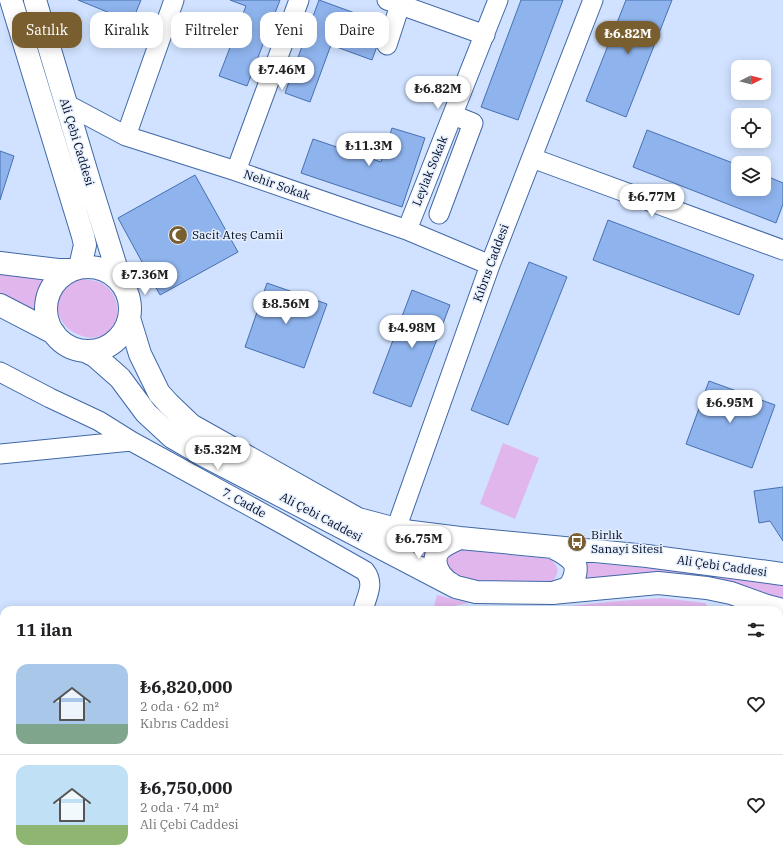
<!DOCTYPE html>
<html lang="tr">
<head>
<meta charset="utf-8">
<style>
	:root { --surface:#fff; --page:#f2f2f2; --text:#202124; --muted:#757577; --line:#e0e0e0; --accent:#795e30 }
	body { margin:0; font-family:"IBM Plex Serif",serif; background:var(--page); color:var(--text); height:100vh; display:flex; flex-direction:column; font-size:15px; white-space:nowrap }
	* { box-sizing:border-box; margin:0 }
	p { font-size:13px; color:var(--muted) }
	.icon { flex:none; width:22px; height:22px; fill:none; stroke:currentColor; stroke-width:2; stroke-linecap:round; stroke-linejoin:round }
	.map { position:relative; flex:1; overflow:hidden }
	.panel { position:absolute; left:0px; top:606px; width:783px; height:256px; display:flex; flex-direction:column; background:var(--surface); border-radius:12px 12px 0 0; box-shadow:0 2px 10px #0003 }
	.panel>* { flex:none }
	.guide { position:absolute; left:12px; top:12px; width:400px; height:36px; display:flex; gap:8px }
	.needle { width:26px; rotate:84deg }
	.buttons { position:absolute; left:731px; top:60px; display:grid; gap:8px }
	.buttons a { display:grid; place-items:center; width:40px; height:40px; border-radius:8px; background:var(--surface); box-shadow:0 2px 10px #0003; font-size:20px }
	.price { position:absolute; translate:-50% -34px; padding:0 9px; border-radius:14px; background:#fff; color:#222; font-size:13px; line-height:26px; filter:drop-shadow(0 1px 2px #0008) }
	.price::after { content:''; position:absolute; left:50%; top:24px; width:12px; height:9px; margin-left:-6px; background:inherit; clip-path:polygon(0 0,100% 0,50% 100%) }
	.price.current { background:var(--accent); color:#fff }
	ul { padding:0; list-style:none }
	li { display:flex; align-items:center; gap:12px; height:100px; padding:0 16px }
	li+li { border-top:1px solid var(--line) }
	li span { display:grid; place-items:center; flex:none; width:112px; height:80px; border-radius:12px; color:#555 }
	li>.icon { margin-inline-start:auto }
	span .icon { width:48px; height:48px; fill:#fffc; stroke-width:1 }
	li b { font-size:17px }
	h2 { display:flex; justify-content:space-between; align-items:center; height:48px; padding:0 16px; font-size:17px }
	.pill { padding:0 14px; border-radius:12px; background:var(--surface); box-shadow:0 2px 10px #0003; font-size:14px; line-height:36px }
	.pill.current { background:var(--accent); color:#fff }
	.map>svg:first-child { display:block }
	.green { fill:#e1b6ed }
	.building { fill:#8eb3ed; stroke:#4870b0 }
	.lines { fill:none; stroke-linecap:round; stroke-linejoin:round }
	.minor-casing { stroke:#4068a7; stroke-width:21 }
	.major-casing { stroke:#4068a7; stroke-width:24 }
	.minor { stroke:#fff; stroke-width:19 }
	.major { stroke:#fff; stroke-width:22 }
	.labels { text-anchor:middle; stroke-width:3; stroke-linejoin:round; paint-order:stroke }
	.street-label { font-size:12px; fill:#010a22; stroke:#e5effd }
	.poi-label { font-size:12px; fill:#010a22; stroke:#e5effd; text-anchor:start }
</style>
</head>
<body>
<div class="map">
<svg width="783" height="862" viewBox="0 0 783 862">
	<rect width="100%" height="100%" fill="#d0e2ff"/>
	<path class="green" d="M 0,272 L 45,279 C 36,290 34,300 37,313 L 0,293 Z
		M 84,279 C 88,280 93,280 96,281 C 112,286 118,299 117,314 C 117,318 116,325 113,328 C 104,339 89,340 77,334 C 70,331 63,325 60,318 C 54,304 60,289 72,281 C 76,279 80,280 84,279 Z
		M 503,443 L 539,458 L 515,519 L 480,504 Z
		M 379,536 L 425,542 L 423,550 L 423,561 Z
		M 454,549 L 550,559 C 561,568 559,574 550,584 L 460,581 L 446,566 L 448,557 Z
		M 579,562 L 669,570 L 783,585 L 783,601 L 580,582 Z
		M 437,595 L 469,603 L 433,610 Z
		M 662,598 L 705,603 L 711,610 L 532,610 L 618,601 Z"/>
	<path class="building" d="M 78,0 L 141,0 L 132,22 Z
		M 230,0 L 280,0 L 247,86 L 219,76 L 246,6 Z
		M 319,0 L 385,24 L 372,60 L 331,45 L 310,102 L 285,93 Z
		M 521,0 L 563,0 L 518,120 L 481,107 Z
		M 626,0 L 672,0 L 626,117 L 586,101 Z
		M 392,128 L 425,138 L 402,207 L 301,173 L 313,139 L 381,162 Z
		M 647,130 L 738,165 L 738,189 L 764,189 L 764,175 L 783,183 L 783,204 L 776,223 L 633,167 Z
		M 0,151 L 14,156 L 0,200 Z
		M 195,175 L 238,252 L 160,295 L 118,218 Z
		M 608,220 L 754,275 L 739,315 L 593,260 Z
		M 529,262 L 567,277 L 508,425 L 471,410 Z
		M 267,283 L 327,304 L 304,368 L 245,347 Z
		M 412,290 L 450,305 L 411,407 L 373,393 Z
		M 709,381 L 775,405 L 752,468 L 686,444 Z
		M 783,487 L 783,541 L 770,521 L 759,523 L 754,491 Z"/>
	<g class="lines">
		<g class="minor-casing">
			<path id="minor" d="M 387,0 L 485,35
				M 387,45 L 400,5
				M 66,104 L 126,136 L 236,171 L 407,230 L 490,265
				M 126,136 L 174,0
				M 532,158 L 783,250
				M 236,171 L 299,0
				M 439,214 L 473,123 L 453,115
				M 407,230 L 498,0
				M 0,372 L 50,398 L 99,421 L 131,441 L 284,525 L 365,571 C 375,584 367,595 363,610
				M 0,454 L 131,441
				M 396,529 L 490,265 L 593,0
				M 0,670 L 4,669
				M 0,707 L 4,707
				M 779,842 L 783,841
				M 248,858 L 248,862
				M 683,858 L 684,862
				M 619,862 L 654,858"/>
		</g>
		<g class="major-casing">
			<path id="major" d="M 11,0 L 83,236 L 85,245 L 80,267
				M 35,0 L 91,187 L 121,283
				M 0,263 L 58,270 L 70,270
				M46 309a42 42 0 1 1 84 0a42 42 0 1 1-84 0Z
				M 0,305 L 54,333
				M 129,318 L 140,354 L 159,393 L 169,404 L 191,425 L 358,519 L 396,529 L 412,532 L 460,538 L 647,556 L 783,574
				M 85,351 L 95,356 L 120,378 L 146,413 L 172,437 L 203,455 L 456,587 L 476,592 L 552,593 L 658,583 L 707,588 L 731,593 L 767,606 L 783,610
				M 552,547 C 560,551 567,554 573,561 C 579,568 574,584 566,589 C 562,590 557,591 554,593
				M 451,584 C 440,578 429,561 440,549 C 446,544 453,541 460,538"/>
		</g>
		<use href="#minor" class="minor"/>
		<use href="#major" class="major"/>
	</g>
	<defs>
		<g id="mosque-disc" transform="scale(1)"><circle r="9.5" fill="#795e30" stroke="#e5effd"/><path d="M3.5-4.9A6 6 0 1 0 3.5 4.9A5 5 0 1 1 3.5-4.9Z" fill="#fff"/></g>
		<g id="bus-disc" transform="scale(1)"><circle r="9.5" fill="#795e30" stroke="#e5effd"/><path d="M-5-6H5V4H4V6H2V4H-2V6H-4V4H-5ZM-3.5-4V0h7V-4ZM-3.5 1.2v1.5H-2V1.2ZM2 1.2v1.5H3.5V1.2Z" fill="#fff"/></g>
	</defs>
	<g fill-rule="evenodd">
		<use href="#mosque-disc" x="178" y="235"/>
		<use href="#bus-disc" x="577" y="542"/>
	</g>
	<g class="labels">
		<g class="street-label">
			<text transform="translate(77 142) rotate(73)" y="4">Ali Çebi Caddesi</text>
			<text transform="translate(430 171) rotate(-68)" y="4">Leylak Sokak</text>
			<text transform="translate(277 185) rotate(19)" y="4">Nehir Sokak</text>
			<text transform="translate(491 263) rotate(-70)" y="4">Kıbrıs Caddesi</text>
			<text transform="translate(244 503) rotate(29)" y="4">7. Cadde</text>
			<text transform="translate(321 517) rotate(28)" y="4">Ali Çebi Caddesi</text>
			<text transform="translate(722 566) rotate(8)" y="4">Ali Çebi Caddesi</text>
		</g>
		<g class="poi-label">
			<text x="192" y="239">Sacit Ateş Camii</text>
			<text x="591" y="539">Birlık<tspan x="591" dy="14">Sanayi Sitesi</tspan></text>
		</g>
	</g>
</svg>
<div class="buttons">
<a><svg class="needle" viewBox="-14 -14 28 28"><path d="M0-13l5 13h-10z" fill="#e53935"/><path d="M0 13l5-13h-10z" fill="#757577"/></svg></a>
<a><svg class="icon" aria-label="locate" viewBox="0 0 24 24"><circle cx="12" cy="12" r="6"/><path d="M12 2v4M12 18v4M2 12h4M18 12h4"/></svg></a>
<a><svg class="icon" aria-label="layers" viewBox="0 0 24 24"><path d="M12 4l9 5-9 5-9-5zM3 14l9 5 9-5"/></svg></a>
</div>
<b class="price current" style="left:628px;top:55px">₺6.82M</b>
<b class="price" style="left:282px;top:91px">₺7.46M</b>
<b class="price" style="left:438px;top:110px">₺6.82M</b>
<b class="price" style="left:369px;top:167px">₺11.3M</b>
<b class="price" style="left:652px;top:218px">₺6.77M</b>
<b class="price" style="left:145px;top:296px">₺7.36M</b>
<b class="price" style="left:286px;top:325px">₺8.56M</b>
<b class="price" style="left:412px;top:349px">₺4.98M</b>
<b class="price" style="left:730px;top:424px">₺6.95M</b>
<b class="price" style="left:218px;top:471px">₺5.32M</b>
<b class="price" style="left:419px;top:560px">₺6.75M</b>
<div class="guide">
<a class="pill current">Satılık</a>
<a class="pill">Kiralık</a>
<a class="pill">Filtreler</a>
<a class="pill">Yeni</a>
<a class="pill">Daire</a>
</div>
<section class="panel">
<h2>11 ilan<svg class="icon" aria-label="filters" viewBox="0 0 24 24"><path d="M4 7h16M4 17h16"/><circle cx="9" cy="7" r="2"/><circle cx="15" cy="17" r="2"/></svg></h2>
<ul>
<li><span style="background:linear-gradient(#a9c7e8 75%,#7fa58c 0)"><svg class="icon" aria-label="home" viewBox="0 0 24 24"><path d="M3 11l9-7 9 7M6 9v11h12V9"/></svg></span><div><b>₺6,820,000</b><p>2 oda · 62 m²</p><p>Kıbrıs Caddesi</p></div><svg class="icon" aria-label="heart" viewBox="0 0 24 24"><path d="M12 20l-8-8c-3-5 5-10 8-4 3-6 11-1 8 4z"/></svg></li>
<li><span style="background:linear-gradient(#bfe0f5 75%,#8fb573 0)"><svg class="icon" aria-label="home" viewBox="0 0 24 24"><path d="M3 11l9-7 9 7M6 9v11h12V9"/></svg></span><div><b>₺6,750,000</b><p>2 oda · 74 m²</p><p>Ali Çebi Caddesi</p></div><svg class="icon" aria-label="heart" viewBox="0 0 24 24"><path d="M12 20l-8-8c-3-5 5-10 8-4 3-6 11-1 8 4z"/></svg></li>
</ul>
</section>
</div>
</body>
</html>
